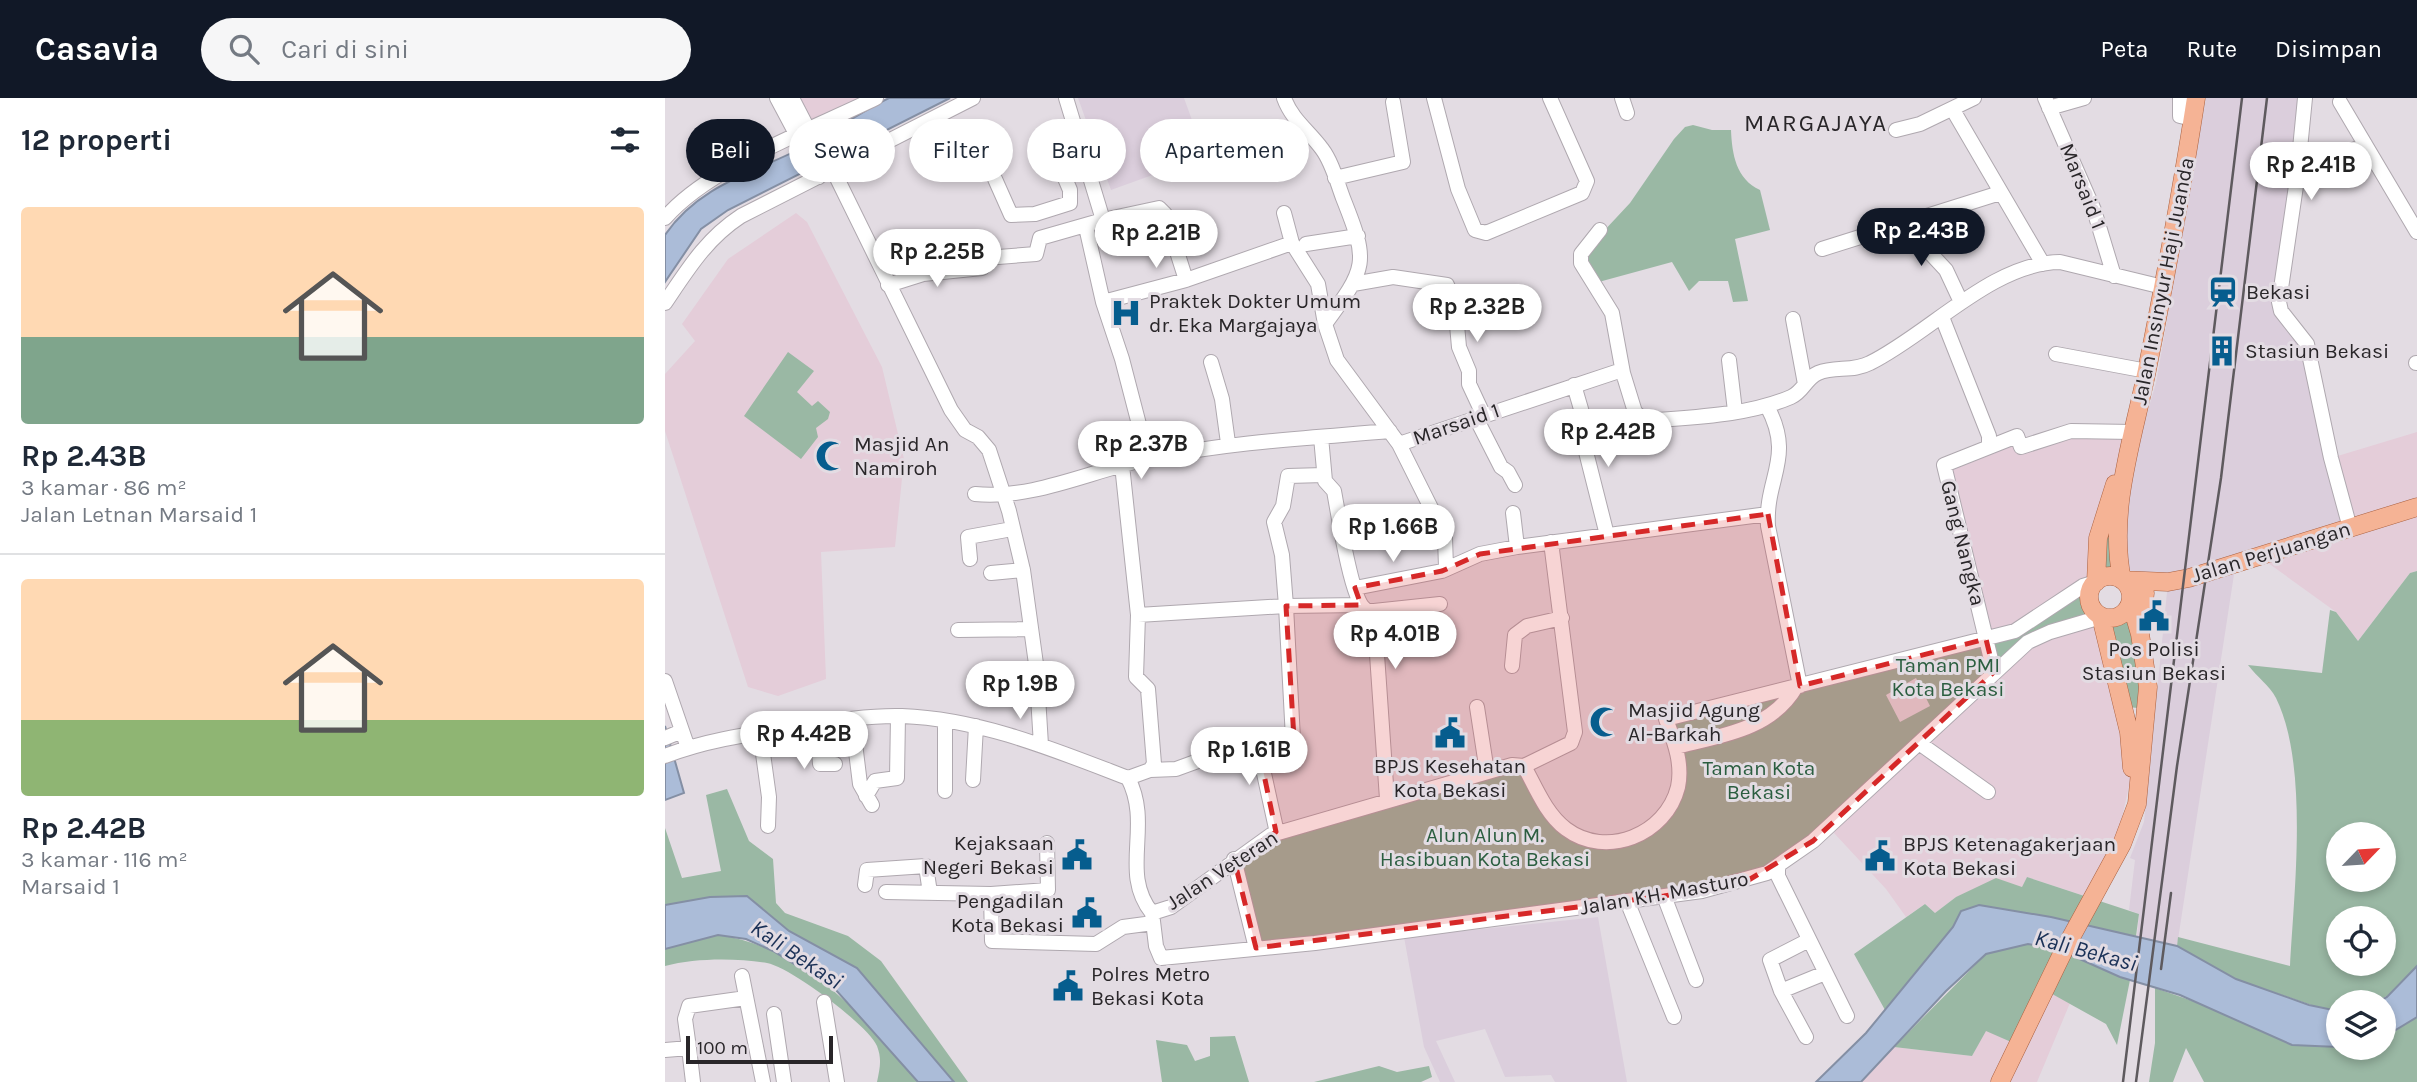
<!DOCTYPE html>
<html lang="id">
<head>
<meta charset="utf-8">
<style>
	:root { --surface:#fff; --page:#f6f6f7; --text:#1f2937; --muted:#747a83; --line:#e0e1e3; --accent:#111827 }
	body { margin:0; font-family:Karla,sans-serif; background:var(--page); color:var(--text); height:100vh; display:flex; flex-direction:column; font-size:26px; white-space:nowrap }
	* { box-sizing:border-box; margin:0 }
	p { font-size:23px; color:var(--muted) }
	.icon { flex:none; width:38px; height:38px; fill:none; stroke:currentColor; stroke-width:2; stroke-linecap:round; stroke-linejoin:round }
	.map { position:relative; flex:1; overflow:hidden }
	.side { display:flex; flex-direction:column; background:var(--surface); width:665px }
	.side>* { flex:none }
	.hud { position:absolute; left:21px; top:21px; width:665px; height:63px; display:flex; gap:14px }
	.needle { width:46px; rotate:65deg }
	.fabs { position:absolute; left:1661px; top:724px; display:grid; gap:14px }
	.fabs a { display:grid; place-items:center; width:70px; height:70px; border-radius:50%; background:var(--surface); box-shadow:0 4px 10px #0003; font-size:35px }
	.scale { position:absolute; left:21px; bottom:18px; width:147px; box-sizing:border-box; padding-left:7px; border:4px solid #292629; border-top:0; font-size:19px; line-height:24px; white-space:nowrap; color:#292629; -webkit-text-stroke:5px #e3dce3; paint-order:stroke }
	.price { position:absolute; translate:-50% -60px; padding:0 16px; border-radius:24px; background:#fff; color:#222; font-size:23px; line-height:46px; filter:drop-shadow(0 2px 4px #0008) }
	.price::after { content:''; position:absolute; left:50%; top:42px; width:21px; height:16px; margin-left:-10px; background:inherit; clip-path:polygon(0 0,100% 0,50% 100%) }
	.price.on { background:var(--accent); color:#fff }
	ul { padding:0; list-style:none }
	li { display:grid; align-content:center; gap:14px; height:371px; padding:0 21px }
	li+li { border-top:2px solid var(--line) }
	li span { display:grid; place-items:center; height:217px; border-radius:7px; color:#555 }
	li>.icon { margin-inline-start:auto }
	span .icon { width:126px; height:126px; fill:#fffc; stroke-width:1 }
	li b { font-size:30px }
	h2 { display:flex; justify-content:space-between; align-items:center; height:84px; padding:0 21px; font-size:30px }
	.pill { padding:0 24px; border-radius:32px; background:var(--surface); box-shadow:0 4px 10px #0003; font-size:24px; line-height:63px }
	.pill.on { background:var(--accent); color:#fff }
	header { display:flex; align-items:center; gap:42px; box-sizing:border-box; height:98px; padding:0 35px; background:var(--accent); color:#fff }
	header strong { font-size:33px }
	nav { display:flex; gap:38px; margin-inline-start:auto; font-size:24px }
	.search { width:490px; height:63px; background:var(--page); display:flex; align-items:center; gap:18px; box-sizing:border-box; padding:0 24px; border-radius:38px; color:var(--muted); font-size:26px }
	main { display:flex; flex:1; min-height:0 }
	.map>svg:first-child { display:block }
	.commercial { fill:#e4cdd9 }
	.built { fill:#dbcedc }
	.green { fill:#9ab8a4; fill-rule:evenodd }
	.water { fill:#abbcd8; stroke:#848fa4; stroke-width:2 }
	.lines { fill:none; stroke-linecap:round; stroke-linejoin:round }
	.minor-casing { stroke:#afa8af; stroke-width:16 }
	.major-casing { stroke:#aa6141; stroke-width:19 }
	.minor { stroke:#fff; stroke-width:14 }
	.major { stroke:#f5b395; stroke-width:18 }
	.rail { stroke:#5e5a5e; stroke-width:2.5 }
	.marked { fill:#d62828; fill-opacity:0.2; stroke:#d62828; stroke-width:5; stroke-dasharray:14 9; stroke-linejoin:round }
	.labels { text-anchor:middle; stroke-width:6; stroke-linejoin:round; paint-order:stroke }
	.street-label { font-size:21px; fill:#292629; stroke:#e3dce3 }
	.poi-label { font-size:21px; fill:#292629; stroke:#e3dce3; text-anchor:start }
	.park-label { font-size:21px; fill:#2b5e40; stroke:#e3dce3 }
	.water-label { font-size:23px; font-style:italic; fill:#1b3157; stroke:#e3dce3 }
	.quarter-label { font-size:24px; letter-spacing:2px; fill:#292629; stroke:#e3dce3 }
</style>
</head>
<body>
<header>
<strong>Casavia</strong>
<div class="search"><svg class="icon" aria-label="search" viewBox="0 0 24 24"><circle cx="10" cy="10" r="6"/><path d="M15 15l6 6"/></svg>Cari di sini</div>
<nav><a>Peta</a><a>Rute</a><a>Disimpan</a></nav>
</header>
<main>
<section class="side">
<h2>12 properti<svg class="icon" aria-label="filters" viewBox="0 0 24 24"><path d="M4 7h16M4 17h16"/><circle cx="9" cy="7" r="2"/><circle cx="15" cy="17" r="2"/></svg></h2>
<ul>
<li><span style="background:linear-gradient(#ffd9b3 60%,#7fa58c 0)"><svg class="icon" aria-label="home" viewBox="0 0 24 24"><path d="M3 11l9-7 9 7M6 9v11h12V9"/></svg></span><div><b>Rp 2.43B</b><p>3 kamar · 86 m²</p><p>Jalan Letnan Marsaid 1</p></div></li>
<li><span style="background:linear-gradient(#ffd9b3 65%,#8fb573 0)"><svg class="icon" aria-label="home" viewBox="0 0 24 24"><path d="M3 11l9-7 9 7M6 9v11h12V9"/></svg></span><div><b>Rp 2.42B</b><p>3 kamar · 116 m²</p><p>Marsaid 1</p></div></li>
</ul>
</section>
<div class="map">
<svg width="1752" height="984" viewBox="0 0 1752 984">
	<rect width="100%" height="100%" fill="#e3dce3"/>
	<path class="commercial" d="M 127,0 L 211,0 L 144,33 Z
		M 131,115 L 142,124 L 217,269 L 239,361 L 230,449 L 156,454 L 161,581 L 113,598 L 83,589 L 0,333 L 0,276 L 30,243 L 17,226 L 63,161 Z
		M 1406,333 L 1468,334 L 1431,484 L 1321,541 L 1279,367 L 1352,338 L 1356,349 Z
		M 1752,334 L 1752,473 L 1745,475 L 1693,543 L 1671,514 L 1592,457 L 1666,360 Z
		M 1436,519 L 1466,679 L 1452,742 L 1426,800 L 1362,779 L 1357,790 L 1291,799 L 1270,815 L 1260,806 L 1241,819 L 1221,791 L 1169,735 L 1189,705 L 1363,544 Z
		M 1380,892 L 1405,905 L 1372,984 L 1196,984 L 1229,949 L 1307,958 L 1320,933 Z"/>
	<path class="built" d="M 413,0 L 519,0 L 540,58 L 446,92 Z
		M 1541,0 L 1634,0 L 1614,204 L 1638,241 L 1685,430 L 1572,457 L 1512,848 L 1472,838 L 1474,816 L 1464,812 L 1470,762 L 1465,760 L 1479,724 L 1503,484 L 1457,482 L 1456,403 L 1491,285 Z
		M 933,819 L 962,984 L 890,984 L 886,977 L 840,979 L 820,931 L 771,943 L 790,984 L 775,984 L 759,949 L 739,839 Z"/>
	<path class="green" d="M 1028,27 L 1047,32 L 1066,32 C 1067,56 1071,81 1095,92 L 1105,132 L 1070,141 L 1083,203 L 1068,204 L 1063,183 L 1034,183 L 1024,193 L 1007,164 L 930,185 L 919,167 L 923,150 L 965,105 L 1009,41 L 1020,29 Z
		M 123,254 L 149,273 L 132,294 L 147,308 L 153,303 L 165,314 L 163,321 L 151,330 L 153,339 L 136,361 L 79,318 Z
		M 1447,393 L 1453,480 L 1436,480 C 1420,498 1423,511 1444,521 L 1461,513 L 1482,572 L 1473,610 L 1462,609 L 1436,519 L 1385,533 L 1163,729 L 1078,783 L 591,850 L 569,761 L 606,737 L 859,668 L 884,714 L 929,743 L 981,734 L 1013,688 L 1001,621 L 1321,541 L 1430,484 ZM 1251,580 L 1265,608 L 1235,624 L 1221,597 Z
		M 1752,473 L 1752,868 C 1727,903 1714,905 1673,905 L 1673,913 L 1664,913 L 1571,881 L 1512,848 L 1513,839 L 1625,868 C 1629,794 1644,667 1611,600 C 1604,587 1592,579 1583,567 L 1657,575 L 1665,512 L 1671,514 L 1693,543 L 1745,475 ZM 1673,737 L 1718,737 L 1718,782 L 1673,782 ZM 1673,821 L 1718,821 L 1718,866 L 1673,866 Z
		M 62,691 L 84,743 L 108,761 L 111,805 L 120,815 L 183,838 L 216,863 L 303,984 L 289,984 L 192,870 L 124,833 L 82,798 L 45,799 L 0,807 L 0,730 L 17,780 L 56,773 L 41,697 Z
		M 1362,779 L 1474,816 L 1471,838 L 1314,807 L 1296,813 L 1288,829 L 1220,912 L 1189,856 L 1260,806 L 1270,815 L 1291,799 L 1331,780 L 1357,789 Z
		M 53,837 C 140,849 200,919 253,984 L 212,984 C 215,970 217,961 212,948 C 203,927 125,869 102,865 C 71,860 30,860 0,868 L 0,851 Z
		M 1363,846 L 1390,850 L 1465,882 L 1452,947 L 1441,926 L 1380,892 L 1353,947 L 1321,933 L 1307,958 L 1229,949 L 1321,856 Z
		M 1490,890 L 1661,949 L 1718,950 L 1719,939 L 1752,919 L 1752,984 L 1539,984 L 1521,950 L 1508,984 L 1484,984 L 1490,945 Z
		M 570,938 L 584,984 L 497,984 L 491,942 L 522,947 L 530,963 L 545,958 L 545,939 Z
		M 714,968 L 732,974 L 764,968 L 767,979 L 756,984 L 649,984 Z"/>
	<path class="water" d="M 224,0 L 285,0 L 63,112 L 36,131 L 0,184 L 0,137 C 37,82 101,72 154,41 C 178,27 199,12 224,0 Z
		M 0,628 L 19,695 L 0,702 Z
		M 82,798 L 124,833 L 192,870 L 289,984 L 253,984 L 171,892 L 108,853 L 81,841 L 53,837 L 0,851 L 0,807 L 45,799 Z
		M 1314,807 L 1386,819 L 1512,848 L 1571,881 L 1644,907 L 1673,913 L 1673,949 L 1627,947 L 1515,897 L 1455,879 L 1390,850 L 1363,846 L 1321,856 L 1281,893 L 1196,984 L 1151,984 L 1201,935 L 1288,829 L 1296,813 Z
		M 1752,868 L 1752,919 L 1719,939 L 1718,905 L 1711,905 L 1722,899 Z"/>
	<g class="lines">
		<g class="minor-casing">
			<path id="minor" d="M 112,0 L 154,79
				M 127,0 L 161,66 L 168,72 L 286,312 L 300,332 L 313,339 L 324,352 L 344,413 L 358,472 L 371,566 L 376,647
				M 401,0 L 438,122 L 494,110 L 500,116 L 521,182 L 438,204
				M 619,0 C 627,22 644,33 657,51 C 667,64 672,84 678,100 C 704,165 702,169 660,226 L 672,262 L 734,346 L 773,424 L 780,440 L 781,469
				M 769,0 L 793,91 L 810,132 L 821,135 L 917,95 L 922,83 L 885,0
				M 957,0 L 962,15
				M 1380,0 L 1429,112 L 1449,178
				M 1515,0 L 1515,18 L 1528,21
				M 1640,0 L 1632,81 L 1614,204 L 1616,213 L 1642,246 L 1666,360 L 1685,430
				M 1675,4 L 1752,134
				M 1384,10 L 1419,0
				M 1288,12 L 1378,166
				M 1231,32 L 1255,26 L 1309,0
				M 670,80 L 738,64 L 728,4
				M 330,81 L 346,117 L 370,116 L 405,105 L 405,92 L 388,52 L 392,48 L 413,41
				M 1632,81 L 1700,46
				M 619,115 L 627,145
				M 0,120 C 45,68 148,31 211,0
				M 1242,122 L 1254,143 L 1281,172 L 1296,204
				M 421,129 L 438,204 L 457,261 L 483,361
				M 935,132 L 916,156 L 916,165 L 947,215 L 958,275 L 970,314 L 980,323 C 1027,319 1082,318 1126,299 C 1138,294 1141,280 1153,275 C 1170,268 1188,274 1205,265 C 1264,236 1327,165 1395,164 L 1498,189
				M 507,140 L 541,132
				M 641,146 L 693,138
				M 1157,151 L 1335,95
				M 521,182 L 627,145 L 653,186 L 660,226
				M 688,186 L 728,179 L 782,187 L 790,205 L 794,249 L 804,273 L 804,286 L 818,316
				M 223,187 L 258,176 L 317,170 L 320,160 L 371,156 L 375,140 L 438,122
				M 0,205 C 23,171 41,141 76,118 L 308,0
				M 1277,219 L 1324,338 L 1324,348
				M 1128,221 L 1140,286
				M 1391,256 L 1482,273
				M 1064,262 L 1070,313
				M 546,264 L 557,301 L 563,345
				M 1751,265 L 1752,265
				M 909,287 L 927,349
				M 1102,308 C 1130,360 1100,379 1103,428 L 1135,588
				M 810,318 L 836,369 L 843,374 L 850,387
				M 656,339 L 660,383 L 669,393 C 673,414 686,499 699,510 C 702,514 704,513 709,513 L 722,701
				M 734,346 L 951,274 L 958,275
				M 457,367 L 473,517 L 471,579 L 483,591 L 489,666 L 485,672 L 463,680
				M 310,396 C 369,402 429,371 487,360 C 567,344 644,340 725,333
				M 848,415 L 852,449
				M 942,437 L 918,342 L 977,323
				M 305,461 L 303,439 L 347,431
				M 326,475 L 358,472
				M 690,490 L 777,473 L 815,456 L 852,449 L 1103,416
				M 709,513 L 775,506
				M 473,517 L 621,508 L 617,457 L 609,424 L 618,408 L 623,378 L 659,377
				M 293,532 L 366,531
				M 847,568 L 850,537 L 862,528 L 897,520
				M 1329,574 L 1279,367 L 1352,338 L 1356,349 L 1406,333 L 1468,334
				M 0,583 L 23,650
				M 812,609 L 822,674
				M 187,621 L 195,686 L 207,707
				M 152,626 L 155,666 L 170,666
				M 95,634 L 104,699 L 103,728
				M 0,640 L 17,633
				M 1254,645 L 1323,694
				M 593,648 L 612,735
				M 1011,649 C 1055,638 1106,632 1131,589
				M 0,658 C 39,643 78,637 120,631 C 158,625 198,617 237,618 C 316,621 390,652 463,680 C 488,728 454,774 487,815
				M 859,668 L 906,645 L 910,634 L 886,444
				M 485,672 L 511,671 L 552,656 L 628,641 L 621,508 L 696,507
				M 308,682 L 311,628
				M 280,693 L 280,623
				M 201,698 L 210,683 L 232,680 L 233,618
				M 569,761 L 591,850
				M 1113,769 L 1113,778 L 1182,918
				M 200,787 L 202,772 L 261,768 L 265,795
				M 221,794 L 326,796 L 383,792 L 382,745
				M 326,796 L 327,843 L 431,846 L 458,829 L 488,825
				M 999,798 L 1031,882
				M 962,803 L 1009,919
				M 487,815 L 506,809 L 606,737 L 847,667 L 859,668 C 871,690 881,716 901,731 C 941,761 1001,737 1013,689 C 1018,665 1009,643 1001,621 L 1350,533 L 1418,488 L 1431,484
				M 487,815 L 491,848 L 496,860 L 650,845 L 1037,793 L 1102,775 L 1148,743 L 1363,544 L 1385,534 L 1436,519
				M 77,878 L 98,984
				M 1116,893 L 1160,875
				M 159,904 L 172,984
				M 109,916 L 119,984
				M 1141,939 L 1116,893 L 1105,862 L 1144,842
				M 24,950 L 20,921 L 24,908 L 81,900
				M 0,952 L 24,950 L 28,984"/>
		</g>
		<g class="major-casing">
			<path id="major" d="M 1531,0 C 1517,91 1500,182 1482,272 C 1468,341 1443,412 1457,482 L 1503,484 L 1524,480 L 1752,409
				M1424 499a21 21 0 1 1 42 0a21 21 0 1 1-42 0Z
				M 1431,484 L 1433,440 L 1450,386
				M 1436,519 L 1464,634 L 1467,670
				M 1476,529 L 1480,495
				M 1335,984 L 1398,854 L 1457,746 L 1472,706 L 1483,589 L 1475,536 L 1466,505"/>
		</g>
		<use href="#minor" class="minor"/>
		<use href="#major" class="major"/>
		<path class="rail" d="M 1496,871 L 1506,795
			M 1458,984 L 1577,0
			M 1471,984 L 1512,668 L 1556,380 L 1602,0"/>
	</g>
	<path class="marked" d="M 1103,416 L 1135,588 L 1321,541 L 1329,574 L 1148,743 L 1082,783 L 999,798 L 591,850 L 569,761 L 611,734 L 593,648 L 629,641 L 621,508 L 696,507 L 690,490 L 777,473 L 815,456 Z"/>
	<defs>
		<g id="station-bare" transform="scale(2.415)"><path d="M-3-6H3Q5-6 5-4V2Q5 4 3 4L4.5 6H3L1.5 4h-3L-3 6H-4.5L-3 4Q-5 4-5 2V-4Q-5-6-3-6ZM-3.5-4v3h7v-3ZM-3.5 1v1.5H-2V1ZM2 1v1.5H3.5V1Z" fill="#065d8e" stroke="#e3dce3" stroke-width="2.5" paint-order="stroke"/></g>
		<g id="hospital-bare" transform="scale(2.415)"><path d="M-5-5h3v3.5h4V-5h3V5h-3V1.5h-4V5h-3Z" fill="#065d8e" stroke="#e3dce3" stroke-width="2.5" paint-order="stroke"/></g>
		<g id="building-bare" transform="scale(2.415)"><path d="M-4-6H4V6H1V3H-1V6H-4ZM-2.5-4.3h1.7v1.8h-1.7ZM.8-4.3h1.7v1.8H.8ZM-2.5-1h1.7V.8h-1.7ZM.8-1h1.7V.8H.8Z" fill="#065d8e" stroke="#e3dce3" stroke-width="2.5" paint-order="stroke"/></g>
		<g id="mosque-bare" transform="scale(2.415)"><path d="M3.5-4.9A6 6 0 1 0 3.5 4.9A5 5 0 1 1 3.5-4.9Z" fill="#065d8e" stroke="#e3dce3" stroke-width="2.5" paint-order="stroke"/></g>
		<g id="civic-bare" transform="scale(2.415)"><path d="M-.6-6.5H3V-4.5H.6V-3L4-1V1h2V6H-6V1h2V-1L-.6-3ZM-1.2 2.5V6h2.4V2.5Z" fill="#065d8e" stroke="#e3dce3" stroke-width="2.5" paint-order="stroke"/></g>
	</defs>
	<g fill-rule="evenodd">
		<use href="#station-bare" x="1558" y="194"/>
		<use href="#hospital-bare" x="461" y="215"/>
		<use href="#building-bare" x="1557" y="253"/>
		<use href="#mosque-bare" x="166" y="358"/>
		<use href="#civic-bare" x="1489" y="518"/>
		<use href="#mosque-bare" x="940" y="624"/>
		<use href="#civic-bare" x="785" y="635"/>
		<use href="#civic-bare" x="412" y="757"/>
		<use href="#civic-bare" x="1215" y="758"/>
		<use href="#civic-bare" x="422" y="815"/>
		<use href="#civic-bare" x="403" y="888"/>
	</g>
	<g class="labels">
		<g class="street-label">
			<text transform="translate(1418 88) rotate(68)" y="7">Marsaid 1</text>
			<text transform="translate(1498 183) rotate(-79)" y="7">Jalan Insinyur Haji Juanda</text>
			<text transform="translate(791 326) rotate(-19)" y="7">Marsaid 1</text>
			<text transform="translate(1298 445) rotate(76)" y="7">Gang Nangka</text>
			<text transform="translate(1606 454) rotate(-17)" y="7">Jalan Perjuangan</text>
			<text transform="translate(557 772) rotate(-33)" y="7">Jalan Veteran</text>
			<text transform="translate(999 795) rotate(-10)" y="7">Jalan KH. Masturo</text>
		</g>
		<g class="poi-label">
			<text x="1581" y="201">Bekasi</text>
			<text x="484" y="210">Praktek Dokter Umum<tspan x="484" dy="24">dr. Eka Margajaya</tspan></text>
			<text x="1580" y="260">Stasiun Bekasi</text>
			<text x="189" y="353">Masjid An<tspan x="189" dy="24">Namiroh</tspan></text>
			<text x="1489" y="558" text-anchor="middle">Pos Polisi<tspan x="1489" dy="24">Stasiun Bekasi</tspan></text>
			<text x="963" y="619">Masjid Agung<tspan x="963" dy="24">Al-Barkah</tspan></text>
			<text x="785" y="675" text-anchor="middle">BPJS Kesehatan<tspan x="785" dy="24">Kota Bekasi</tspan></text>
			<text x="389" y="752" text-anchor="end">Kejaksaan<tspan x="389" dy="24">Negeri Bekasi</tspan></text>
			<text x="1238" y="753">BPJS Ketenagakerjaan<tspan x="1238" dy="24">Kota Bekasi</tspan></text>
			<text x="399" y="810" text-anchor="end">Pengadilan<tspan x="399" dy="24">Kota Bekasi</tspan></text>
			<text x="426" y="883">Polres Metro<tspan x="426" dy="24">Bekasi Kota</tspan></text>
		</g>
		<g class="park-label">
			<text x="1283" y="574">Taman PMI<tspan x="1283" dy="24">Kota Bekasi</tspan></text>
			<text x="1094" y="677">Taman Kota<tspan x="1094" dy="24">Bekasi</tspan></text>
			<text x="820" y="744">Alun Alun M.<tspan x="820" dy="24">Hasibuan Kota Bekasi</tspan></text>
		</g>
		<g class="water-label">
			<text transform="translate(1421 852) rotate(15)" y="8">Kali Bekasi</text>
			<text transform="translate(132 856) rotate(34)" y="8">Kali Bekasi</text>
		</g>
		<g class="quarter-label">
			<text x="1151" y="33">MARGAJAYA</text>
		</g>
	</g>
</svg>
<div class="fabs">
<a><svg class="needle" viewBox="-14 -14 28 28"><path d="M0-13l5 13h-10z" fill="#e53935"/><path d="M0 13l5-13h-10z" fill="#747a83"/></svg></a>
<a><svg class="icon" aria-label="locate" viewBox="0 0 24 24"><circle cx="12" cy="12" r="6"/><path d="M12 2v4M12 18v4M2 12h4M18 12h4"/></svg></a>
<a><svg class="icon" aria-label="layers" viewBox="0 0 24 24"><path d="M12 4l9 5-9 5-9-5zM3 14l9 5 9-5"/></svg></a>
</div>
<div class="scale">100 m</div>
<b class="price" style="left:1646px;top:104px">Rp 2.41B</b>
<b class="price on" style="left:1256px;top:170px">Rp 2.43B</b>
<b class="price" style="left:491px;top:172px">Rp 2.21B</b>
<b class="price" style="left:272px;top:191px">Rp 2.25B</b>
<b class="price" style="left:812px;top:246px">Rp 2.32B</b>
<b class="price" style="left:943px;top:371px">Rp 2.42B</b>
<b class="price" style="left:476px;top:383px">Rp 2.37B</b>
<b class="price" style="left:728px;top:466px">Rp 1.66B</b>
<b class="price" style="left:730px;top:573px">Rp 4.01B</b>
<b class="price" style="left:355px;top:623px">Rp 1.9B</b>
<b class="price" style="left:139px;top:673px">Rp 4.42B</b>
<b class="price" style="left:584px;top:689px">Rp 1.61B</b>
<div class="hud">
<a class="pill on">Beli</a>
<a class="pill">Sewa</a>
<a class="pill">Filter</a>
<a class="pill">Baru</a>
<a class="pill">Apartemen</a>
</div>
</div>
</main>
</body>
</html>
